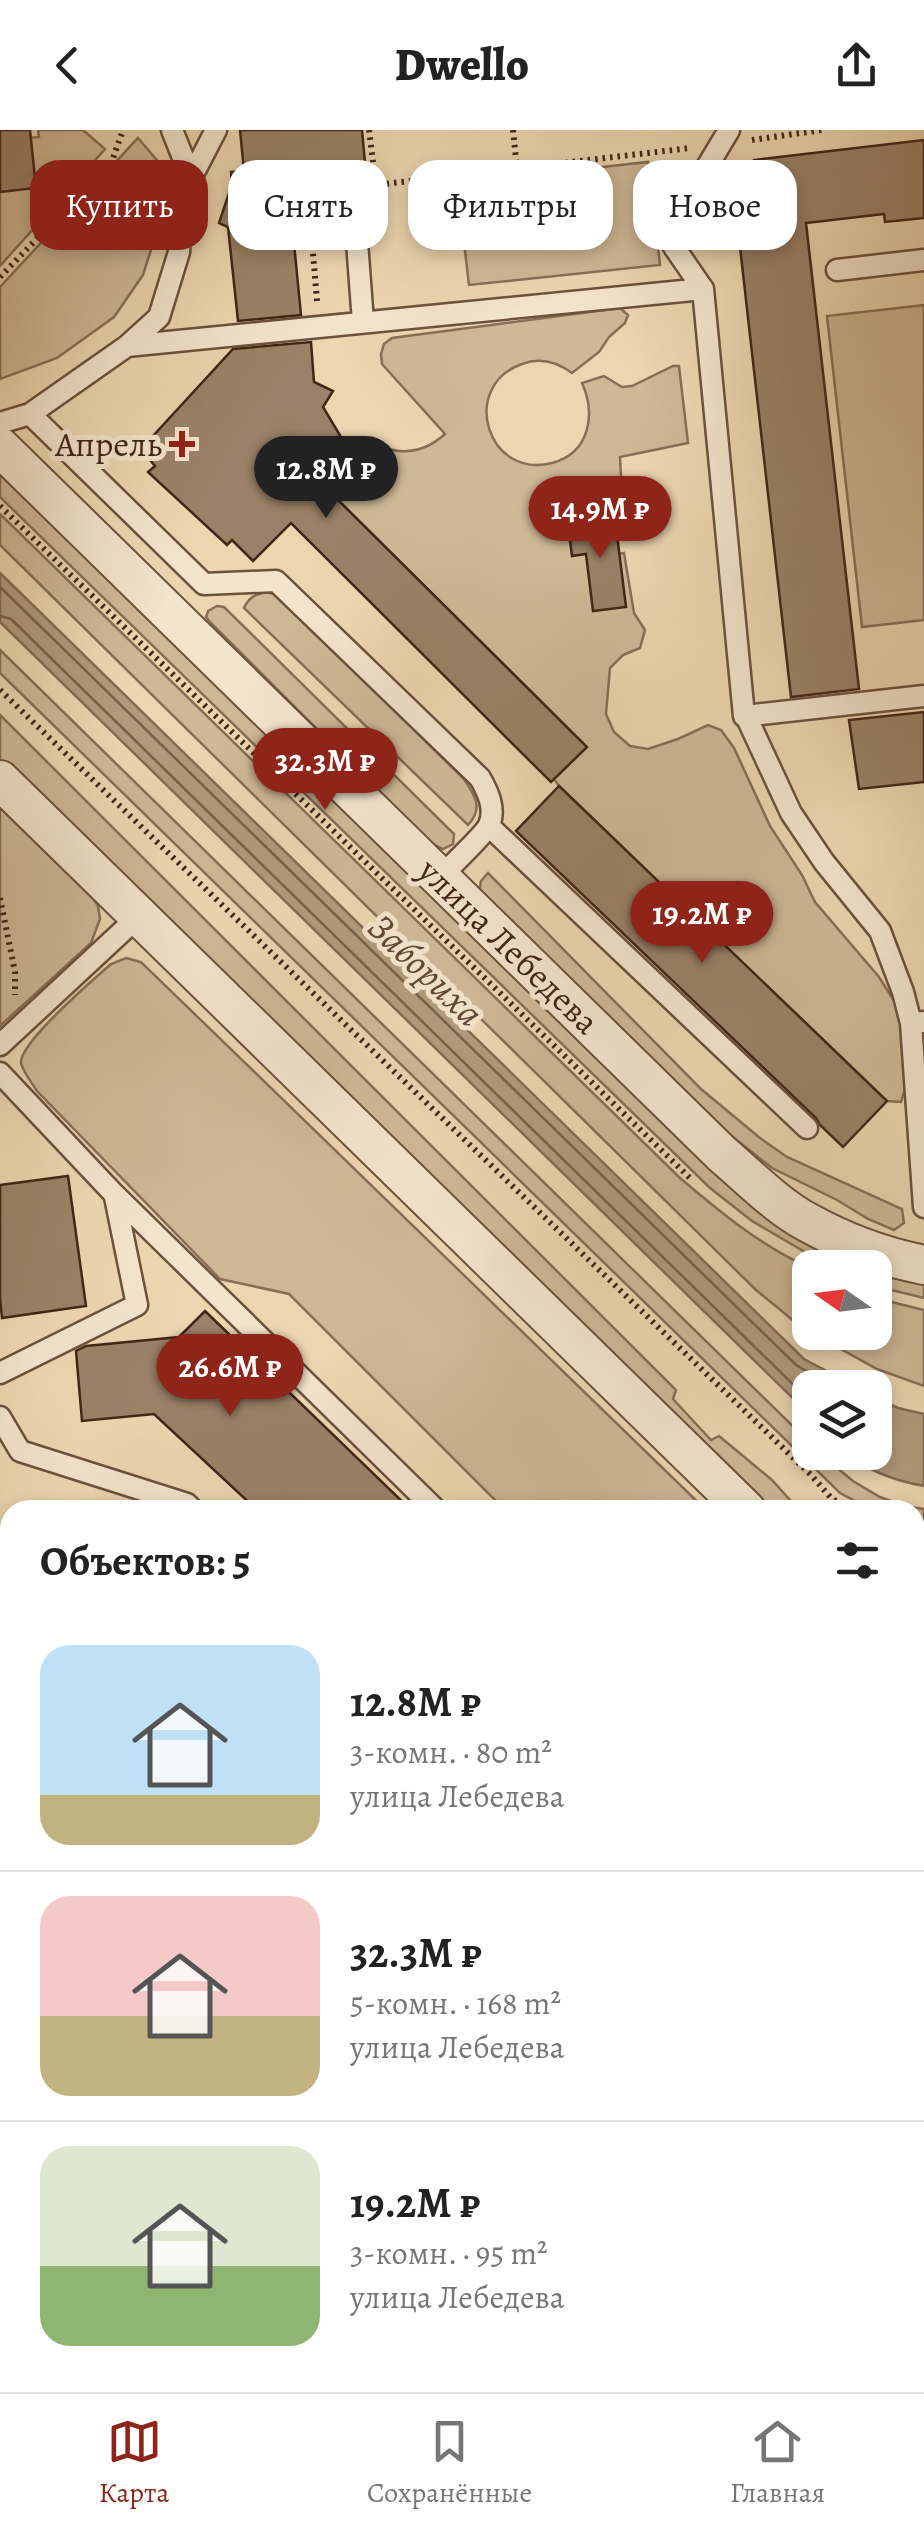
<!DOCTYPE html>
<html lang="ru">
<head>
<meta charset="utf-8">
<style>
	:root { --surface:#fff; --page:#f6f6f6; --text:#222; --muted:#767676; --line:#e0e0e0; --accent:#8f2418 }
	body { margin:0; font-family:Alegreya,serif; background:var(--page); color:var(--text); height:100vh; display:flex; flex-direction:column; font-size:38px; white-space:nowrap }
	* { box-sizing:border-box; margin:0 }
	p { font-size:32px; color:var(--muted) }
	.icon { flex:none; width:55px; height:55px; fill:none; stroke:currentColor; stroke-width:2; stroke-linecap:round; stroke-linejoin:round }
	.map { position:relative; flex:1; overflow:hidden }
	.sheet { position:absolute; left:0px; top:1370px; width:925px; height:892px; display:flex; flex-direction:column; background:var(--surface); border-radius:30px 30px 0 0; box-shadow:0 5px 15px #0003 }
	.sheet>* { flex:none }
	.top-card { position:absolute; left:30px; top:30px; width:865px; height:90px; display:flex; gap:20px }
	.needle { width:65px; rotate:284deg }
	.controls { position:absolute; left:792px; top:1120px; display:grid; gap:20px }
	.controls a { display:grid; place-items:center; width:100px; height:100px; border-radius:20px; background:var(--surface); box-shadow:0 5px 15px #0003; font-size:50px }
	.price { position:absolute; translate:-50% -85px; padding:0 22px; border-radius:35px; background:var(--accent); color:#fff; font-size:32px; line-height:65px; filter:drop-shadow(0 2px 5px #0008) }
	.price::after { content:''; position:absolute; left:50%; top:60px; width:30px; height:22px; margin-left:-15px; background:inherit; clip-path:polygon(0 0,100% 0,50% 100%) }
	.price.current { background:#222; color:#fff }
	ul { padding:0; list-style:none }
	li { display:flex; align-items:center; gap:30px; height:250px; padding:0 40px }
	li+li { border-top:2px solid var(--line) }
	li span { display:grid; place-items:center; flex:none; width:280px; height:200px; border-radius:30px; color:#555 }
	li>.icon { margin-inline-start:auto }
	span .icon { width:120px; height:120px; fill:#fffc; stroke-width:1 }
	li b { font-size:42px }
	h2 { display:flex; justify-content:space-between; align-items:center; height:120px; padding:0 40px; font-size:42px }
	.chip { padding:0 35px; border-radius:30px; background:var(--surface); box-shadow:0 5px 15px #0003; font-size:35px; line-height:90px }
	.chip.current { background:var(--accent); color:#fff }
	header { display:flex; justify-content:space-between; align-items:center; height:130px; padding:0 40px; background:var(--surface); font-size:45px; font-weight:800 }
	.menu { display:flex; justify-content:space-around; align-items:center; height:140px; border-top:2px solid var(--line); background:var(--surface); font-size:28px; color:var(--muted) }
	.menu a { display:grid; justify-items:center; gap:5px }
	.menu .current { color:var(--accent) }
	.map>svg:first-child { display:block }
	.green { fill:#cfb896; stroke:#886e56; stroke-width:2.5 }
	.water { fill:#b29a7c; stroke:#856b54; stroke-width:2.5 }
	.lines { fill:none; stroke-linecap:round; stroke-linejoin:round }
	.shore { stroke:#7a604a; stroke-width:2.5 }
	.building { fill:#9a8167; stroke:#422517; stroke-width:2.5 }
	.lane-casing { stroke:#6c513d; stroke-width:25 }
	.street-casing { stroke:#6c513d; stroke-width:42 }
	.path { stroke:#422517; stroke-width:6; stroke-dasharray:2.5 5; stroke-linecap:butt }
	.lane { stroke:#f3e4cc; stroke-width:20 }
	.street { stroke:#f3e4cc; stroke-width:38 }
	.poi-dot { fill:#8f2418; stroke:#f3e4cc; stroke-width:4 }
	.labels { text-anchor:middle; stroke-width:10; stroke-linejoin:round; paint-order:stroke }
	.poi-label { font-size:35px; fill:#422517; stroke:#f3e4cc; text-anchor:end }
	.street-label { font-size:35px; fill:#422517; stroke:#f3e4cc }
	.water-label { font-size:38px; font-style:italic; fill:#644835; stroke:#f3e4cc }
</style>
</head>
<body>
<header><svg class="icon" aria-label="back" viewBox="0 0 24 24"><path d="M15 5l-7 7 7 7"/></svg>Dwello<svg class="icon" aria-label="share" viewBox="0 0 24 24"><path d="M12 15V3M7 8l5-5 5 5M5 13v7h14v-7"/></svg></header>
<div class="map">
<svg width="924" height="2262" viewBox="0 0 924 2262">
	<rect width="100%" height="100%" fill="#ecd6b0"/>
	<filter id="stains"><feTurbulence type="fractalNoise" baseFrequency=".002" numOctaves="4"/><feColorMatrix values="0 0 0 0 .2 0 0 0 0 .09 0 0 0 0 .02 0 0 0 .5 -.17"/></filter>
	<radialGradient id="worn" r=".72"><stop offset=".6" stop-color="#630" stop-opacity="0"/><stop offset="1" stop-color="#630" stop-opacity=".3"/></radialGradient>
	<path class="green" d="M 38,0 L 83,0 L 105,19 L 0,136 L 0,62 L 30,8 L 39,7 Z
		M 138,8 L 161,35 L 163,82 L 143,145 L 114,187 L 57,228 L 0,249 L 0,157 Z
		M 648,32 L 660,135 L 469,155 L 457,53 Z
		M 924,175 L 924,490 L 862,497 L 827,186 Z
		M 620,178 L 628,185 L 625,193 L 609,207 L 599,222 L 572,243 C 557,232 540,227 522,234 C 459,256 487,350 552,333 C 590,323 596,284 582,253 L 604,246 L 622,257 L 632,256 L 673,236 L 679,236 L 688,313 L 620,327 L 623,384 L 599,393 L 606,426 L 624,423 L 634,483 L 645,500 L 640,518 L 623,525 L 610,538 L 606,584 L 614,602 L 630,616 L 648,619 L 678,609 L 708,595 L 721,600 L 734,618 L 770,696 L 802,745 L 815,772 L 879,847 L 900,880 L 907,952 L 901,972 L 887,971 L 559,656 L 554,649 L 586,618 L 337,369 L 363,341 L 356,333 L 377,315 C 402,326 424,323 445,304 L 382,234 L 381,224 L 384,214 L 392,208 Z
		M 0,338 L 675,1002 L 924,1146 L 924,1168 L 875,1156 L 875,1138 L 836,1137 L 810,1125 L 752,1091 L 710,1058 L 0,367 Z
		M 0,384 L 680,1048 C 720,1082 761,1116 810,1138 L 810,1201 L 795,1192 L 756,1160 L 0,415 Z
		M 267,462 L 277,465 L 464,649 C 475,666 484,678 468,695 L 244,478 C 249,467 256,464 267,462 Z
		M 217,476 L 224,477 L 454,704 L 453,714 L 443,719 L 431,713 L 210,492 L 206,487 L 208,481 Z
		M 0,520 L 810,1313 L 810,1322 L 819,1323 L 853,1351 L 880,1367 L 904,1376 L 924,1379 L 924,1397 L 915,1395 L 915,1380 L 872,1380 L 840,1363 L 0,543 Z
		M 0,585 L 676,1260 L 673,1269 L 711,1310 L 719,1306 L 772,1350 L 791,1371 L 785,1376 L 786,1380 L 760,1380 L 0,635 Z
		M 0,673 L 86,756 L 98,776 L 100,789 L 91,813 L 0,896 Z
		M 488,743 L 701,959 L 760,1008 L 787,1027 L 902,1079 L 904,1093 L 894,1100 L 868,1089 L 837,1070 L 772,1038 L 739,1012 L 704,984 L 479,763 L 481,751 Z
		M 126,828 L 141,832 L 706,1380 L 505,1380 L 289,1164 L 220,1149 L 37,961 C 32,953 23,942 21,933 C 19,913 93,850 111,834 Z
		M 875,1168 L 924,1180 L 924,1256 L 877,1239 L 812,1203 L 875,1202 Z
		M 915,1425 L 924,1427 L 924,1483 L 915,1481 Z
		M 915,1593 L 924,1663 L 924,1857 L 916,1849 L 915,1843 Z"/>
	<path class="water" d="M 0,443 L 804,1229 L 857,1257 L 810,1258 L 810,1285 L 0,492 Z
		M 875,1267 L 898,1278 L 924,1284 L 924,1356 C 897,1351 868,1342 848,1323 L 875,1322 Z"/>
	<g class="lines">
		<path class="shore" d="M 0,457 L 796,1235 L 836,1258
			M 0,486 L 11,489 L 810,1271"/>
	</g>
	<path class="building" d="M 0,0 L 30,0 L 36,58 L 0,62 Z
		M 240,0 L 362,0 L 366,44 L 288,52 L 301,185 L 238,191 L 228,97 L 219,93 L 232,54 L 231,42 L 244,41 Z
		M 924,10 L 924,88 L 885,92 L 884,84 L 806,93 L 859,559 L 791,567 L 740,117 L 755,116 L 751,85 L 760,84 L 754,30 Z
		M 311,212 L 314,252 L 333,261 L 323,277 L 362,342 L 337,369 L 587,617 L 551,652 L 291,393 L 253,431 L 232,410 L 227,415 L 148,342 L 155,336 L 141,319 L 233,219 Z
		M 615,389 L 626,477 L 593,481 L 586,424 L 572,426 L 568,394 Z
		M 924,582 L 924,652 L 859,659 L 849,590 Z
		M 559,656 L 887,971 L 843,1017 L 820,995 L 816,988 L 516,701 Z
		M 68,1046 L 86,1176 L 2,1188 L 0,1168 L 0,1055 Z
		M 205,1181 L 411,1380 L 257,1380 L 154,1284 L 82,1291 L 76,1221 L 86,1216 L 179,1207 Z"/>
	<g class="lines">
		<g class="lane-casing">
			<path id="lane" d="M 729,0 L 680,82 L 674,117 L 703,159 L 744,586 L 924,566
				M 187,56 L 216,0
				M 356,99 L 363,192
				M 837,140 L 924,130
				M 127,216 L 703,159
				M 30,284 L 204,454 L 276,451 L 480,648 C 488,662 496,679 489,695 C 485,704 449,738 439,748
				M 0,293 L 30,284 L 127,216 L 159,187 L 179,122 L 184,30 L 172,0
				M 746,586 L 791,683 L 824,732 L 880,801 L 903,862 L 911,893 L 924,892
				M 489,696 L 807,998
				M 911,893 L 924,1077
				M 0,915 L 140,785
				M 0,943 L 115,1065 L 436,1380
				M 0,1243 L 137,1175 L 115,1067
				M 0,1287 L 20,1321 L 187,1374 L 193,1380
				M 0,1572 L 10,1575
				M 0,1867 L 10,1866
				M 915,1879 L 924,1877
				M 0,1975 L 10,1974
				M 5,2097 L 10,2144
				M 21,2252 L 22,2262
				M 188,2252 L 189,2262
				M 747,2252 L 748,2262
				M 912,2252 L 913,2262"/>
		</g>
		<g class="street-casing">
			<path id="street" d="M 0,317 L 722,1024 C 749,1047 776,1075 807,1092 C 843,1112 884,1127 924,1135
				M 0,650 L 746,1380
				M 915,1515 L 924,1550"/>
		</g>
		<path class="path" d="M 369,0 L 376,55
			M 513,0 L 517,38
			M 752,10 L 822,0
			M 0,147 L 112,31 L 123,0
			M 317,171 L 308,63 L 690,18
			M 0,376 L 692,1050
			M 0,560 L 811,1345 L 832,1369 L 854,1380
			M 0,768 L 15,842 L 15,865
			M 915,1404 L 924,1405
			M 917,1901 L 924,1964"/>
		<use href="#lane" class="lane"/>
		<use href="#street" class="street"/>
	</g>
	<path class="poi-dot" d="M177 299h10v10h10v10h-10v10h-10v-10h-10v-10h10z"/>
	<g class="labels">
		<g class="poi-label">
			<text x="162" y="326">Апрель</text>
		</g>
		<g class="street-label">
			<text transform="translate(509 816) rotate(44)" y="12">улица Лебедева</text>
		</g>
		<g class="water-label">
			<text transform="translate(426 840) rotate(44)" y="13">Забориха</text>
		</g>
	</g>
	<rect width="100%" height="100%" filter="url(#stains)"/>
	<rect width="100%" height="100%" fill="url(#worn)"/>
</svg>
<div class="controls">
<a><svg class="needle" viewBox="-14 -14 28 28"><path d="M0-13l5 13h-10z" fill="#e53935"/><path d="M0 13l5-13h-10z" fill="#767676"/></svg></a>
<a><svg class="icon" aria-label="layers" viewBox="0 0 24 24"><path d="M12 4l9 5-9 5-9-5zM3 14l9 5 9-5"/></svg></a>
</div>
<b class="price current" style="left:326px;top:391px">12.8M ₽</b>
<b class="price" style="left:600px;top:431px">14.9M ₽</b>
<b class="price" style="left:325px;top:683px">32.3M ₽</b>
<b class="price" style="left:702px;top:836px">19.2M ₽</b>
<b class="price" style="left:230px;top:1289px">26.6M ₽</b>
<div class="top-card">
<a class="chip current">Купить</a>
<a class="chip">Снять</a>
<a class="chip">Фильтры</a>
<a class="chip">Новое</a>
</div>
<section class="sheet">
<h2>Объектов: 5<svg class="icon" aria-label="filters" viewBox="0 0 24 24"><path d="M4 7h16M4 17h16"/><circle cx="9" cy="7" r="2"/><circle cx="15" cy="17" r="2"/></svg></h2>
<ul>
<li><span style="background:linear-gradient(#bfe0f5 75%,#c2b280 0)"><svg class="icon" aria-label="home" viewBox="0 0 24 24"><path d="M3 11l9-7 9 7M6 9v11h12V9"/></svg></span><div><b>12.8M ₽</b><p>3-комн. · 80 m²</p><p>улица Лебедева</p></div></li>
<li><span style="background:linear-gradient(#f6c9c9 60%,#c2b280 0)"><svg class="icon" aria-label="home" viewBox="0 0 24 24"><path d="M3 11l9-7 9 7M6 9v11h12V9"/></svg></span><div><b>32.3M ₽</b><p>5-комн. · 168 m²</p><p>улица Лебедева</p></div></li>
<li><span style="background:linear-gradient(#dfe7d0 60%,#8fb573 0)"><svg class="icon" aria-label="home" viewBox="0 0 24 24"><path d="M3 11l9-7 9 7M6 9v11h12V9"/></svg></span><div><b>19.2M ₽</b><p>3-комн. · 95 m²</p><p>улица Лебедева</p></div></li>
</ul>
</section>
</div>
<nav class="menu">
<a class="current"><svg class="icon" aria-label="map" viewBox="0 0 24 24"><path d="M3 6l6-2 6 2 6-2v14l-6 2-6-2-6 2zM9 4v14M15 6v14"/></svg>Карта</a>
<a><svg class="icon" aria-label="saved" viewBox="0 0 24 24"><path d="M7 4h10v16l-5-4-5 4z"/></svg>Сохранённые</a>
<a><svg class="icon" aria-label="home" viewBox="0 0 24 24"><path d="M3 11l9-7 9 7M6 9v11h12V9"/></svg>Главная</a>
</nav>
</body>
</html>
